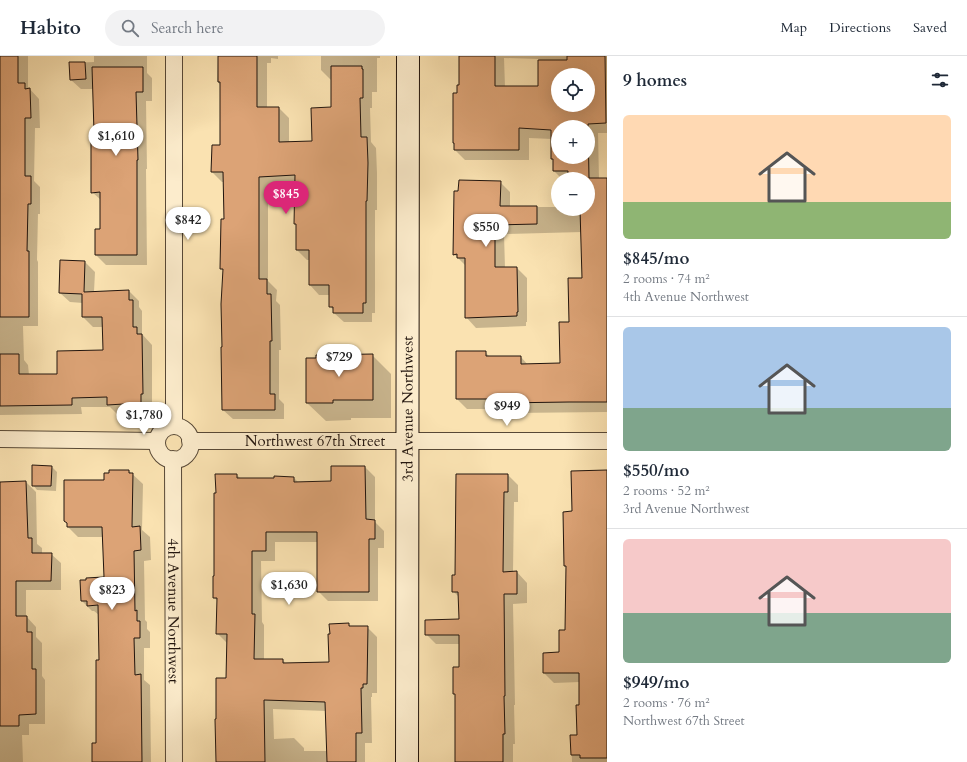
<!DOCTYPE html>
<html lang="en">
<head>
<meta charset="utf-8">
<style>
	:root { --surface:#fff; --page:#f2f2f3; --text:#1f2937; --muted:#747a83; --line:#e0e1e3; --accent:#db2777 }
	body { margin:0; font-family:Cardo,serif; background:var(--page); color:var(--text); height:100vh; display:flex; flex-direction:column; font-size:15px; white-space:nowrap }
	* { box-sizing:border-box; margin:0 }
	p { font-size:13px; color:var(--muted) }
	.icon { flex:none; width:22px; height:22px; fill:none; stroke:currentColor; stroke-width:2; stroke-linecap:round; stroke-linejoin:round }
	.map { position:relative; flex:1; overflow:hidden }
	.side { display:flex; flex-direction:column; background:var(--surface); width:360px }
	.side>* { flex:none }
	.tools { position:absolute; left:551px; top:12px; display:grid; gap:8px }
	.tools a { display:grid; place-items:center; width:44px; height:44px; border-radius:50%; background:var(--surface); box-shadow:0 4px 16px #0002; font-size:20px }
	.price { position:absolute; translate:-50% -34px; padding:0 9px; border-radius:14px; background:#fff; color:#222; font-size:13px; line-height:26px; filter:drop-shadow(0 1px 2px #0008) }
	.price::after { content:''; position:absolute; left:50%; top:24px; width:12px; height:9px; margin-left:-6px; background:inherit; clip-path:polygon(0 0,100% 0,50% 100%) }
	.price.current { background:var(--accent); color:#fff }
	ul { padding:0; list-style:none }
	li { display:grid; align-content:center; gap:8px; height:212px; padding:0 16px }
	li+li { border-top:1px solid var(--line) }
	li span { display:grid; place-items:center; height:124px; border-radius:6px; color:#555 }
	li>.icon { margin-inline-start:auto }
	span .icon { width:72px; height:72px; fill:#fffc; stroke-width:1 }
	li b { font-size:17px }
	h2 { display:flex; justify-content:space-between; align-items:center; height:48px; padding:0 16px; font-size:17px }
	header { display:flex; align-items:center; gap:24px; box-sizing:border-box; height:56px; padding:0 20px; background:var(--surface); border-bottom:1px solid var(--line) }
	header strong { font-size:19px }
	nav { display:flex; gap:22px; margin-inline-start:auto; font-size:14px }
	.search { width:280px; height:36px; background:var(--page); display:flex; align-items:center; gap:10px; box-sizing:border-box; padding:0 14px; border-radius:22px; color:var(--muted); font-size:15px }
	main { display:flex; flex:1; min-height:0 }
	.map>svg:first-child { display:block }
	.shadow { fill:#0003; fill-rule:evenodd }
	.building { fill:#dca376; stroke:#21140d; fill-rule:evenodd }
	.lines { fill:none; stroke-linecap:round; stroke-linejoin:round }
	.street-casing { stroke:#574836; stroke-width:18 }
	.secondary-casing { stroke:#21140d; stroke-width:24 }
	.street { stroke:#fceccc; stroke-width:16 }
	.secondary { stroke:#fceccc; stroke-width:22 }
	.labels { text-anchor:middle; stroke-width:4; stroke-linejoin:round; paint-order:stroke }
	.street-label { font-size:15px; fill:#21140d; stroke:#fceccc }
</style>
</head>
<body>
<header>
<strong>Habito</strong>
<div class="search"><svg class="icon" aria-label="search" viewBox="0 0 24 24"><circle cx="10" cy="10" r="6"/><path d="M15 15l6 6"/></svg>Search here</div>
<nav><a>Map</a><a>Directions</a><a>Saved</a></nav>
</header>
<main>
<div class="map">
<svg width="607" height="706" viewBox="0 0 607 706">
	<rect width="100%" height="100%" fill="#fae2b1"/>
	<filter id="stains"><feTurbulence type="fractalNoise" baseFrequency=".005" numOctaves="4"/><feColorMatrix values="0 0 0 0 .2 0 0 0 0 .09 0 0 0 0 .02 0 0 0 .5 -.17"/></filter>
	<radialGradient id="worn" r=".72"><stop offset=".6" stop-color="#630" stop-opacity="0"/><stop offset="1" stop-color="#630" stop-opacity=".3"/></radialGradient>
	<path class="shadow" d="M 0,0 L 28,0 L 28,31 L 39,43 L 40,72 L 35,72 L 34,125 L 40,131 L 40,158 L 38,158 L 37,204 L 38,206 L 38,270 L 23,270 L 24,304 L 28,309 L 29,319 L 59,319 L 104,295 L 103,271 L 93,271 L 83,261 L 83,247 L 70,246 L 60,237 L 61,205 L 85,206 L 95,216 L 94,236 L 129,235 L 139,245 L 139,251 L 142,255 L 142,278 L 152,289 L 152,347 L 150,348 L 151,357 L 118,359 L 110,351 L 81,351 L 82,358 L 0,359 Z
		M 94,0 L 147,0 L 147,17 L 152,22 L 152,45 L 146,45 L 147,113 L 146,113 L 147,209 L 106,209 L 96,199 L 101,174 L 101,144 L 92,136 L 95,77 L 94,33 L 81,33 L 71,24 L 70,7 L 94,6 Z
		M 218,0 L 278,0 L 278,3 L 271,2 L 271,7 L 267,7 L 267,52 L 279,52 L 289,62 L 289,87 L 313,86 L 332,52 L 332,24 L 331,24 L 321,14 L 321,0 L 380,0 L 380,2 L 377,2 L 377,36 L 372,36 L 372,52 L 370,52 L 371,86 L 376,92 L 377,117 L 377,154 L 375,154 L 375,257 L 372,257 L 372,266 L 344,266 L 334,257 L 334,255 L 330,250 L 330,239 L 319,239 L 310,229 L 310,204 L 307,204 L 297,194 L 297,170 L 295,168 L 296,129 L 268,130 L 268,225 L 277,234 L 276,245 L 280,249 L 281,294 L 279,294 L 279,343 L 284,348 L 284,363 L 233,363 L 223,354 L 224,215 L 221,213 L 225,164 L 224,126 L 222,126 L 212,116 L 221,90 L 221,30 L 217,25 Z
		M 460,0 L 607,0 L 607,77 L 598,77 L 599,123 L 607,123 L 607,356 L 512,357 L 508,353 L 467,353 L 457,343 L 485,296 L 490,301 L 521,301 L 528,309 L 561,308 L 570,266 L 583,223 L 582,176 L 504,178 L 505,212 L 517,212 L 527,222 L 527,266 L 526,266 L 526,270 L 476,272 L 466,261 L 466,210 L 454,198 L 500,126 L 510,136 L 510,151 L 558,151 L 558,153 L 588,153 L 588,123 L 562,123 L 554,115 L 554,105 L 552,103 L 552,83 L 529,82 L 529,104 L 465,104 L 455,94 L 455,88 L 454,87 L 454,38 L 458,38 L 460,30 ZM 504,2 L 539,3 L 539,31 L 505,31 ZM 558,19 L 588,19 L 588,49 L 558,49 ZM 558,71 L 588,71 L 588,101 L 558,101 Z
		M 372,299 L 391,318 L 391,362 L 351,362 L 351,364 L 326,365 L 307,347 Z
		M 52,411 L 57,416 L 56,435 L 37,434 L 33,429 Z
		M 365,411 L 375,421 L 375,466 L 384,475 L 384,492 L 378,492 L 378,545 L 328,545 L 318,535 L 318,486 L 275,486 L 275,505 L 261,505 L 262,566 L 264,569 L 264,604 L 283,604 L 286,608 L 330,607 L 331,579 L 348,568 L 351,571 L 367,571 L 377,581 L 377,637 L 372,637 L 372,641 L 371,641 L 372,687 L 365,687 L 365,706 L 217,706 L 227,623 L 227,587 L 217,577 L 218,545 L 214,542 L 237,419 L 241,423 L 294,422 L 299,427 L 332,426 ZM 273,653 L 326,655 L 328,695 L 304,695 L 304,692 L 294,682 L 274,683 Z
		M 129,415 L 143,428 L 142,474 L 150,481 L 151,504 L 144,505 L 145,564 L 147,566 L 147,573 L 150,576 L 150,592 L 144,592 L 144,624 L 150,629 L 151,706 L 94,706 L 97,688 L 100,605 L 99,559 L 94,555 L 92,555 L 82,545 L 105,522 L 103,481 L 78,481 L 68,471 L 68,468 L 105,425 Z
		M 607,415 L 607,706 L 572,706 L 571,680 L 578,680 L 580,650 L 580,626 L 554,627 L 544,617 L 560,597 L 566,575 L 567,512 L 565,510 L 573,456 Z
		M 508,419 L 518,429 L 518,446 L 514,446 L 513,516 L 517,516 L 527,527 L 527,547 L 513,548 L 515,649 L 514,649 L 515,688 L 513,688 L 513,706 L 457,706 L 456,639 L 454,637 L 460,612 L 460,588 L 436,588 L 426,578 L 460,564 L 460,542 L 453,535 L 456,520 Z
		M 26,426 L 36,436 L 37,488 L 42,492 L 42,498 L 51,498 L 61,507 L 61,534 L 26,534 L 26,560 L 36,571 L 36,581 L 42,587 L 42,620 L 45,624 L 45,668 L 29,668 L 29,679 L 22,679 L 23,706 L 0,706 L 0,427 Z"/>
	<path class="building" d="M 0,0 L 18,0 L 18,27 L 25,27 L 25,33 L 30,32 L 31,62 L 25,62 L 25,120 L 31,120 L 31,148 L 28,148 L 27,195 L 29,195 L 29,261 L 0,261 Z
		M 218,0 L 257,0 L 257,51 L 279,51 L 279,86 L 312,85 L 311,52 L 331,51 L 331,10 L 362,10 L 362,13 L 363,13 L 363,42 L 360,42 L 361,81 L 367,81 L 368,107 L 367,145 L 366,145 L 366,247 L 363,247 L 363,257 L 333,257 L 333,251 L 329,251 L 329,229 L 309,229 L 309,194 L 296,194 L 296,168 L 294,168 L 295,119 L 259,121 L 259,223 L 267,223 L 267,238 L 271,238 L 272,285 L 270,285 L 270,338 L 275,338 L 275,354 L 222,354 L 221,291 L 222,291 L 221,248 L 223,213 L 220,213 L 221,163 L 224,163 L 223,116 L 211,116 L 212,89 L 220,89 L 220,26 L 218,26 Z
		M 459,0 L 495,0 L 495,30 L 538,30 L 538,4 L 567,4 L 567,0 L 605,0 L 606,67 L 588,68 L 589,122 L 607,122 L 607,346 L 569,346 L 501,347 L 501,343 L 456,343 L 456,295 L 486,295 L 486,300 L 521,300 L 521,308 L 560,307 L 559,266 L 569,266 L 568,222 L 582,222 L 580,153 L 588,153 L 588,123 L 568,123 L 568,115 L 553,115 L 553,103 L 551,103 L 551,74 L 519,72 L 519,94 L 454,94 L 454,87 L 453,87 L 453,37 L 457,37 L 457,29 L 459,29 ZM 558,19 L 588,19 L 588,49 L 558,49 ZM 558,71 L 588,71 L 588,101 L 558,101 Z
		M 69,6 L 85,6 L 86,23 L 70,24 Z
		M 92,11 L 143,11 L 143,36 L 136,36 L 138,104 L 137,104 L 137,199 L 95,199 L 95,173 L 100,173 L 100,136 L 91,137 L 91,76 L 94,76 Z
		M 459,124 L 501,125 L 500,150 L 537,150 L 537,168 L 495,169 L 495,211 L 517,211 L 518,256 L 517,256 L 517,260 L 465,262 L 465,202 L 457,202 L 457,198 L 453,199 L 454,135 L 458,135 Z
		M 60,204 L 85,205 L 84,236 L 129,234 L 129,244 L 133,244 L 133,271 L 137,271 L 137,278 L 142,278 L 143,338 L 141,338 L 141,347 L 107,349 L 107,341 L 72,342 L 72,349 L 0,350 L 0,298 L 19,298 L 19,318 L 57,318 L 57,295 L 103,294 L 102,261 L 82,261 L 82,238 L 59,237 Z
		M 373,298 L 373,344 L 333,344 L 333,347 L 306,347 L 306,302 L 316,302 L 316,299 Z
		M 32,409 L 52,410 L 51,430 L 32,430 Z
		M 331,410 L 365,410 L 366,463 L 375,464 L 375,483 L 369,483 L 369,536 L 317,536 L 317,476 L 266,476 L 266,495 L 252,495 L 252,558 L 255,558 L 254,603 L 283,603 L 283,607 L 329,606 L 328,578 L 330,578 L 329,568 L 349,567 L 349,570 L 368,570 L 367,628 L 363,628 L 363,632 L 361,632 L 362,677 L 356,677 L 356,706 L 327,706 L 325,646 L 264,644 L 265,706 L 216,706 L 215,663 L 216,663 L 216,622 L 226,622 L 227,578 L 216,578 L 217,542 L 213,542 L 213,520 L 214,520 L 214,437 L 216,437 L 215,418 L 237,418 L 237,422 L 274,422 L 274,420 L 294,421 L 294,426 L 331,425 Z
		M 109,414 L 129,414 L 129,417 L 133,417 L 132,471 L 140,470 L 141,494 L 134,495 L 135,555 L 137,554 L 137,565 L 140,565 L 140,582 L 134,582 L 135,619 L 141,618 L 142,706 L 92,706 L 92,687 L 96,687 L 96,604 L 99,604 L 98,549 L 87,550 L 87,545 L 81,545 L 80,524 L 86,524 L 86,522 L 104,521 L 102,471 L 67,471 L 67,467 L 64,465 L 64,424 L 104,424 L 104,417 L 109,417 Z
		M 607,414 L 607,702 L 580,702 L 580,699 L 571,699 L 570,679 L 577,679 L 576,649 L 579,649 L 579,617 L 543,617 L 543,597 L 559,596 L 559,574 L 565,574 L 566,510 L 564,510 L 563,456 L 572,455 L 571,415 Z
		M 456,418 L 508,418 L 508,436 L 504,436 L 503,516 L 517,515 L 517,538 L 504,538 L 505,640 L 504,640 L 505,678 L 503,678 L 503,706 L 455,706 L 455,638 L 453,638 L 453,611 L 459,611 L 459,579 L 425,579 L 425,564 L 459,563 L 458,536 L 452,536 L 452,519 L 455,519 Z
		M 26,425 L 28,482 L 32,482 L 32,497 L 52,497 L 51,525 L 16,525 L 16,560 L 27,560 L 27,576 L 32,576 L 32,613 L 36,613 L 36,658 L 19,659 L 19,670 L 0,670 L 0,426 Z"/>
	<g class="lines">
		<g class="street-casing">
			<g id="street">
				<path d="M 174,370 L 174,0"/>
				<circle cx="174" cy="387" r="17"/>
				<path d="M 0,383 L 157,385"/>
				<path id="s1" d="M 190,385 L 607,385"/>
				<path id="s2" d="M 173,403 L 174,706"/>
			</g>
		</g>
		<g class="secondary-casing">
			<g id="secondary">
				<path id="s3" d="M 407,706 L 408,0"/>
			</g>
		</g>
		<use href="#street" class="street"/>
		<use href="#secondary" class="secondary"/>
	</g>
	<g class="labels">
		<g class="street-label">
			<text dy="5" stroke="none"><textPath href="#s3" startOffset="353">3rd Avenue Northwest</textPath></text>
			<text dy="5" stroke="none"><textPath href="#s1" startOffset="125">Northwest 67th Street</textPath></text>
			<text dy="5" stroke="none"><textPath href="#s2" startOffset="152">4th Avenue Northwest</textPath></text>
		</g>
	</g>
	<rect width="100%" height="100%" filter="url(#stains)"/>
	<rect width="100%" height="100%" fill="url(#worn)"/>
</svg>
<div class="tools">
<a><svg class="icon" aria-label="locate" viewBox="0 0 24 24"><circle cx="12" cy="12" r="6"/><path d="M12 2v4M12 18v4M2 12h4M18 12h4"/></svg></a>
<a>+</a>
<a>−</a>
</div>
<b class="price" style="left:116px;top:101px">$1,610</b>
<b class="price current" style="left:286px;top:159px">$845</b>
<b class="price" style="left:188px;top:185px">$842</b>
<b class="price" style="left:486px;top:192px">$550</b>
<b class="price" style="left:339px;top:322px">$729</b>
<b class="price" style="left:507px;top:371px">$949</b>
<b class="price" style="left:144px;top:380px">$1,780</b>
<b class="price" style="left:289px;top:550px">$1,630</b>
<b class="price" style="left:112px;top:555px">$823</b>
</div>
<section class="side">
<h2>9 homes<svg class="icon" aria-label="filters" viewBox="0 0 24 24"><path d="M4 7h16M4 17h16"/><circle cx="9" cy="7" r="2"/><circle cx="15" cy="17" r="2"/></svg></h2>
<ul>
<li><span style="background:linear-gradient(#ffd9b3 70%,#8fb573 0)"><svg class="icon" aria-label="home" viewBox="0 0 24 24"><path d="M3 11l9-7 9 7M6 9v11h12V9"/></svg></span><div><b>$845/mo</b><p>2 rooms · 74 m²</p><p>4th Avenue Northwest</p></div></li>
<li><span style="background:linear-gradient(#a9c7e8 65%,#7fa58c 0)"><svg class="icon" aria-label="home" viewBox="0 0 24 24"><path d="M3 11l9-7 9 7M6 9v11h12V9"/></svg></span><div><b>$550/mo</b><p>2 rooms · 52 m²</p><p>3rd Avenue Northwest</p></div></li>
<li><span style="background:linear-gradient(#f6c9c9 60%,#7fa58c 0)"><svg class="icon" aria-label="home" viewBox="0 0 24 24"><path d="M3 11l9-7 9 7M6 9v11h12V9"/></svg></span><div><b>$949/mo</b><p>2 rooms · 76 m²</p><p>Northwest 67th Street</p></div></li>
</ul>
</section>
</main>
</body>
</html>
